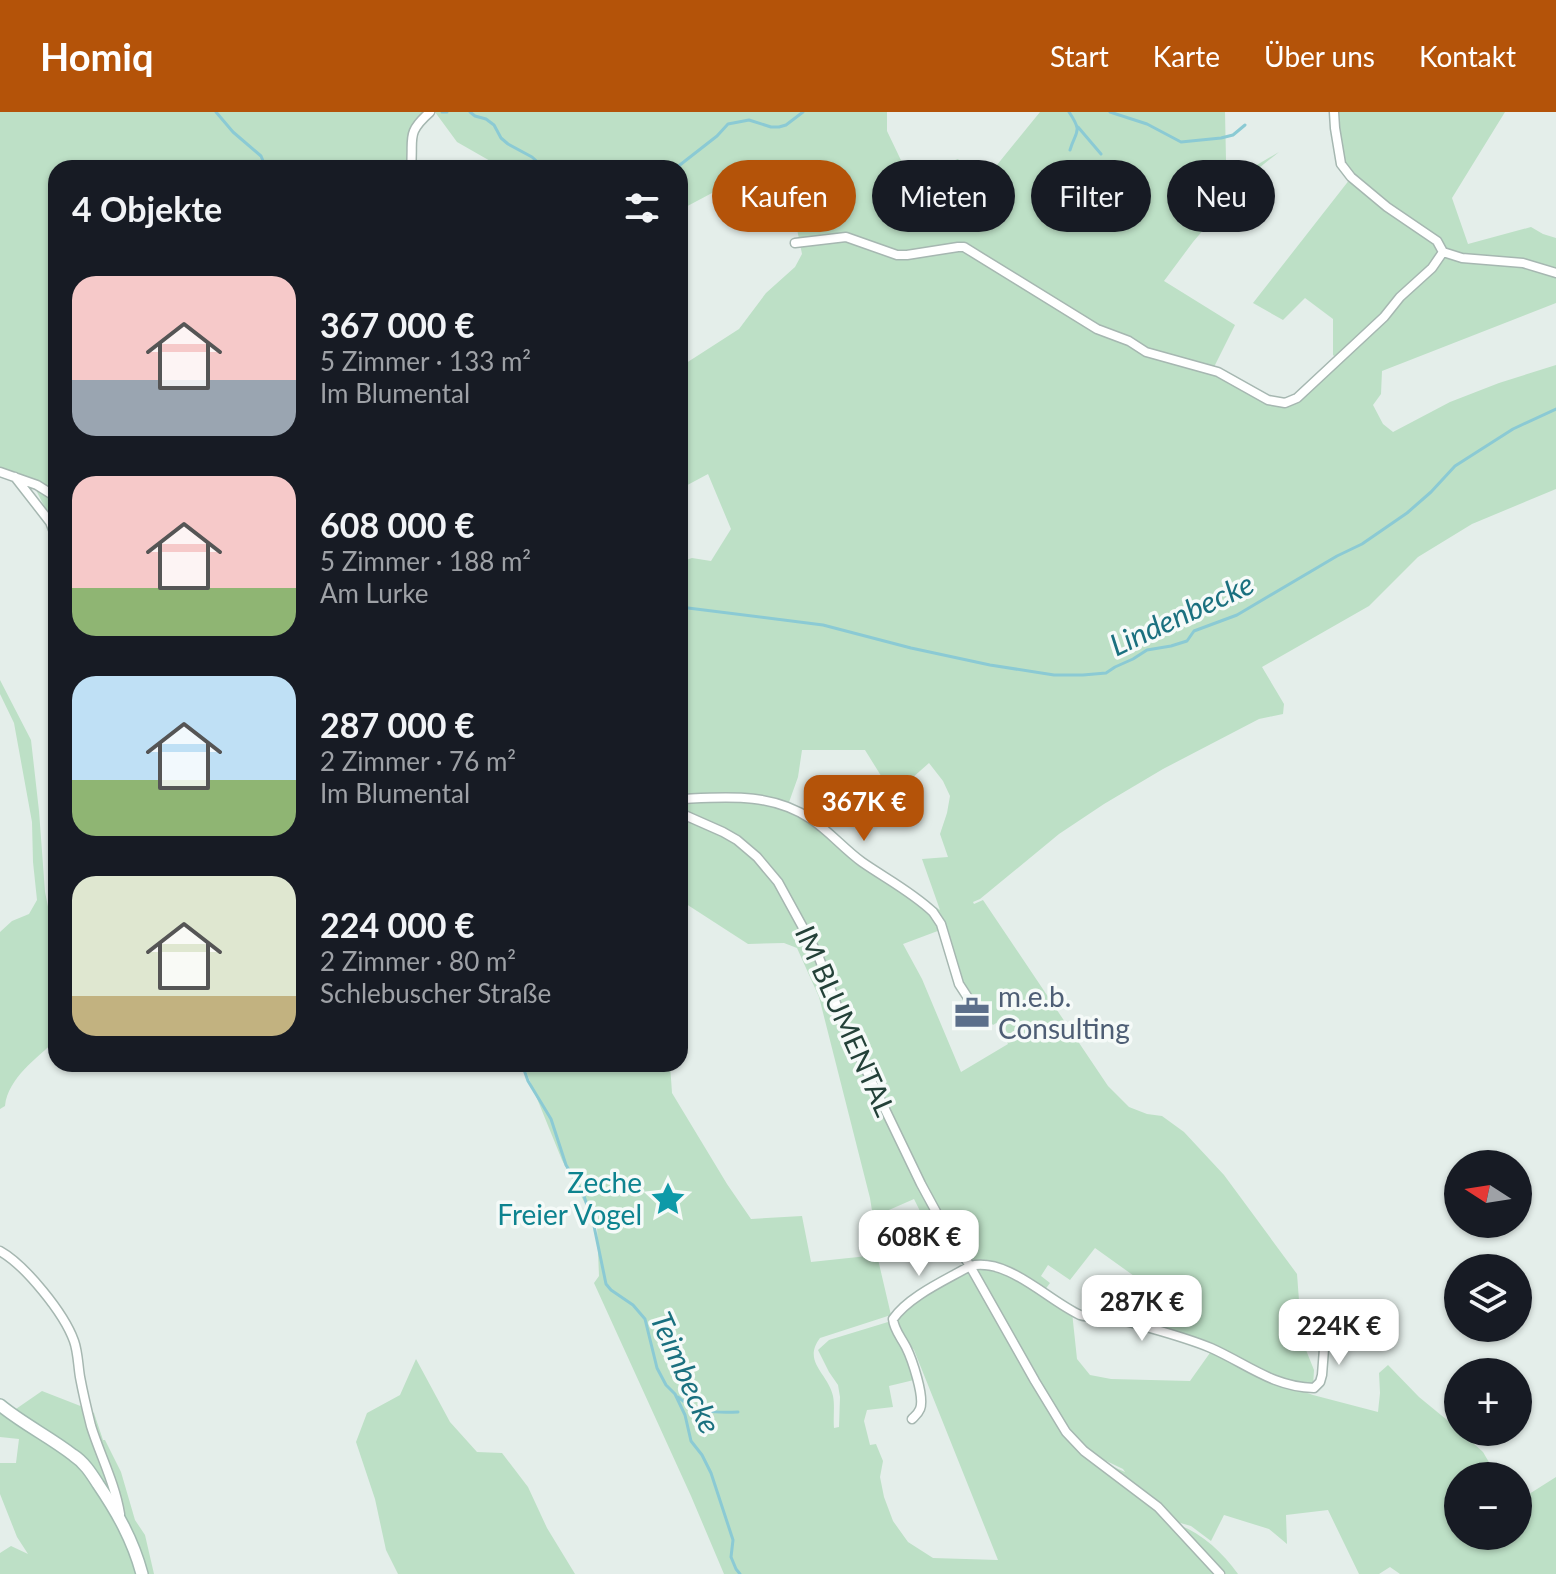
<!DOCTYPE html>
<html lang="de">
<head>
<meta charset="utf-8">
<style>
	:root { --surface:#171b24; --page:#20242c; --text:#f1f3f6; --muted:#9ea1a6; --accent:#b45309 }
	body { margin:0; font-family:Lato,sans-serif; background:var(--page); color:var(--text); height:100vh; display:flex; flex-direction:column; font-size:30px; white-space:nowrap }
	* { box-sizing:border-box; margin:0 }
	p { font-size:26px; color:var(--muted) }
	.icon { flex:none; width:44px; height:44px; fill:none; stroke:currentColor; stroke-width:2; stroke-linecap:round; stroke-linejoin:round }
	.map { position:relative; flex:1; overflow:hidden }
	.panel { position:absolute; left:48px; top:48px; width:640px; height:912px; display:flex; flex-direction:column; background:var(--surface); border-radius:24px; box-shadow:0 2px 6px #0004 }
	.panel>* { flex:none }
	.top-card { position:absolute; left:712px; top:48px; width:724px; height:72px; display:flex; gap:16px }
	.needle { width:52px; rotate:282deg }
	.fabs { position:absolute; left:1444px; top:1038px; display:grid; gap:16px }
	.fabs a { display:grid; place-items:center; width:88px; height:88px; border-radius:50%; background:var(--surface); box-shadow:0 2px 6px #0004; font-size:40px }
	.price { position:absolute; translate:-50% -68px; padding:0 18px; border-radius:16px; background:#fff; color:#222; font-size:26px; line-height:52px; filter:drop-shadow(0 2px 4px #0008) }
	.price::after { content:''; position:absolute; left:50%; top:48px; width:24px; height:18px; margin-left:-12px; background:inherit; clip-path:polygon(0 0,100% 0,50% 100%) }
	.price.on { background:var(--accent); color:#fff }
	ul { padding:0; list-style:none }
	li { display:flex; align-items:center; gap:24px; height:200px; padding:0 24px }
	li span { display:grid; place-items:center; flex:none; width:224px; height:160px; border-radius:24px; color:#555 }
	li>.icon { margin-inline-start:auto }
	span .icon { width:96px; height:96px; fill:#fffc; stroke-width:1 }
	li b { font-size:34px }
	h2 { display:flex; justify-content:space-between; align-items:center; height:96px; padding:0 24px; font-size:34px }
	.pill { padding:0 28px; border-radius:36px; background:var(--surface); box-shadow:0 2px 6px #0004; font-size:28px; line-height:72px }
	.pill.on { background:var(--accent); color:#fff }
	header { display:flex; align-items:center; gap:48px; box-sizing:border-box; height:112px; padding:0 40px; background:var(--accent); color:#fff }
	header strong { font-size:38px }
	nav { display:flex; gap:44px; margin-inline-start:auto; font-size:28px }
	.map>svg:first-child { display:block }
	.green { fill:#bde0c6; fill-rule:evenodd }
	.lines { fill:none; stroke-linecap:round; stroke-linejoin:round }
	.stream { stroke:#8bcad4; stroke-width:3 }
	.street-casing { stroke:#a6b7b1; stroke-width:11 }
	.secondary-casing { stroke:#a2bab1; stroke-width:14 }
	.street { stroke:#fff; stroke-width:8 }
	.secondary { stroke:#fff; stroke-width:11 }
	.labels { text-anchor:middle; stroke-width:7; stroke-linejoin:round; paint-order:stroke }
	.service-label { font-size:28px; fill:#4e5e75; stroke:#f5faf8; text-anchor:start }
	.street-label { font-size:28px; fill:#234138; stroke:#f5faf8 }
	.culture-label { font-size:28px; fill:#0d838f; stroke:#f5faf8; text-anchor:end }
	.water-label { font-size:30px; font-style:italic; fill:#1a707f; stroke:#f5faf8 }
</style>
</head>
<body>
<header>
<strong>Homiq</strong>
<nav><a>Start</a><a>Karte</a><a>Über uns</a><a>Kontakt</a></nav>
</header>
<div class="map">
<svg width="1556" height="1462" viewBox="0 0 1556 1462">
	<rect width="100%" height="100%" fill="#e4eeea"/>
	<path class="green" d="M 0,0 L 427,0 L 414,12 L 408,56 L 56,56 L 56,418 L 30,366 L 0,357 Z
		M 435,0 L 887,0 L 887,19 L 909,65 L 958,47 L 974,66 L 988,64 L 1040,0 L 1225,0 L 1226,48 L 1243,61 L 1279,40 L 1249,64 L 1193,130 L 1164,169 L 1235,213 L 1213,257 L 1284,293 L 1338,248 L 1333,243 L 1333,207 L 1305,186 L 1283,208 L 1253,191 L 1350,67 L 1389,94 L 1352,63 L 1342,48 L 1339,0 L 1505,0 L 1452,86 L 1468,132 L 1531,115 L 1543,122 L 1556,126 L 1556,191 L 1382,259 L 1381,282 L 1373,293 L 1383,312 L 1393,320 L 1450,290 L 1499,271 L 1556,253 L 1556,377 L 1472,412 L 1418,445 L 1369,494 L 1262,555 L 1284,592 L 1283,602 L 1259,607 L 1163,657 L 1104,692 L 1059,722 L 980,787 L 973,790 L 974,792 L 983,788 L 1108,974 L 1129,995 L 1147,1002 L 1162,1004 L 1184,1020 L 1224,1063 L 1297,1162 L 1302,1228 L 1314,1258 L 1313,1275 L 1291,1271 L 1212,1235 L 1139,1212 L 1155,1179 L 1095,1136 L 1070,1168 L 1048,1153 L 1041,1164 L 1050,1171 L 1044,1179 L 992,1151 L 970,1147 L 939,1113 L 921,1101 L 914,1087 L 873,1105 L 870,1086 L 819,885 L 797,836 L 784,831 L 748,832 L 680,788 L 680,450 L 692,446 L 711,449 L 731,417 L 708,362 L 680,377 L 680,255 L 739,217 L 766,181 L 795,155 L 802,142 L 794,102 L 796,83 L 761,55 L 680,98 L 680,56 L 487,56 L 492,50 L 457,30 ZM 802,638 L 865,638 L 893,683 L 929,651 L 943,669 L 950,684 L 947,701 L 940,722 L 948,745 L 922,747 L 940,798 L 865,750 L 788,693 L 798,665 ZM 943,817 C 957,858 964,879 993,913 L 998,910 L 1008,932 L 961,960 L 922,867 L 903,832 Z
		M 0,568 L 31,628 L 39,699 L 45,780 L 54,824 L 56,824 L 56,928 C 37,946 8,966 5,994 L 0,997 L 0,820 L 12,809 L 29,802 L 37,788 L 33,750 L 32,710 L 14,611 L 0,582 Z
		M 523,952 L 670,952 L 672,981 L 727,1072 L 751,1107 L 802,1104 L 811,1150 L 877,1143 L 891,1203 L 820,1226 C 802,1250 828,1261 833,1284 C 835,1294 833,1305 834,1316 L 839,1315 L 840,1285 L 838,1273 L 829,1260 L 818,1238 L 829,1228 L 888,1210 L 911,1255 L 914,1268 L 889,1274 L 893,1295 L 867,1298 L 864,1309 L 870,1333 L 876,1332 L 883,1349 L 880,1365 L 884,1385 L 893,1409 L 908,1430 L 933,1446 L 998,1448 L 914,1238 C 908,1231 897,1221 897,1211 C 896,1196 949,1169 962,1162 L 968,1161 L 1073,1334 L 1140,1382 L 1217,1462 L 724,1462 L 691,1384 L 594,1171 L 599,1164 L 597,1114 L 562,1048 Z
		M 980,1155 L 1003,1159 L 1072,1200 L 1077,1247 L 1090,1263 L 1111,1267 L 1190,1269 L 1212,1238 L 1262,1265 L 1313,1283 L 1378,1300 L 1380,1281 L 1379,1261 L 1388,1253 L 1419,1285 L 1458,1317 L 1458,1320 L 1461,1320 L 1483,1340 L 1497,1364 L 1458,1364 L 1458,1424 L 1518,1424 L 1518,1389 L 1556,1365 L 1556,1462 L 1400,1462 L 1390,1455 L 1379,1462 L 1359,1462 L 1328,1398 L 1286,1403 L 1287,1432 L 1269,1417 L 1224,1403 L 1211,1429 L 1191,1414 L 1177,1410 L 1156,1389 L 1105,1351 L 1125,1360 L 1123,1357 L 1094,1343 L 1071,1322 L 1057,1300 L 975,1159 Z
		M 416,1247 L 450,1310 L 477,1340 L 502,1341 L 528,1375 L 547,1416 L 575,1462 L 398,1462 L 386,1438 L 375,1387 L 356,1330 L 367,1301 L 400,1283 Z
		M 42,1279 L 83,1295 L 114,1387 L 96,1362 L 13,1299 Z
		M 0,1298 L 54,1334 L 81,1356 L 125,1422 L 137,1462 L 0,1462 L 0,1441 L 11,1434 L 28,1442 L 17,1425 L 0,1382 L 0,1351 L 16,1351 L 19,1327 L 0,1325 Z
		M 92,1300 L 94,1301 L 103,1328 L 105,1328 L 121,1360 L 135,1408 L 145,1423 L 154,1462 L 147,1462 L 126,1408 L 119,1376 L 105,1339 L 102,1336 Z
		M 1179,1413 C 1203,1422 1223,1441 1238,1462 L 1224,1462 Z"/>
	<g class="lines">
		<path class="stream" d="M 216,0 L 233,20 L 261,44 L 266,56
			M 442,0 L 447,0
			M 470,0 L 475,4 L 486,7 L 494,13 L 501,26 L 508,32 L 532,45 L 544,56
			M 1069,0 C 1083,21 1076,18 1070,38
			M 1110,0 L 1147,12 L 1181,30 L 1221,26 L 1233,23 L 1245,13
			M 1078,15 L 1101,42
			M 676,56 L 717,24 L 728,12 L 749,8 L 771,15 L 779,15 L 786,13 L 803,0
			M 680,495 L 823,513 L 911,536 L 990,553 L 1054,563 L 1083,563 L 1106,561 L 1115,555 L 1133,547 L 1147,538 L 1171,534 L 1187,529 L 1194,519 L 1237,503 L 1337,444 L 1362,432 L 1407,401 L 1431,380 L 1455,354 L 1513,317 L 1556,297
			M 522,952 L 528,969 L 551,1007 L 566,1053 L 583,1081 L 594,1114 L 606,1172 L 611,1178 L 633,1193 L 645,1207 L 657,1256 L 666,1273 L 675,1282 L 685,1303 L 691,1329 L 702,1343 L 711,1361 L 733,1428 L 731,1445 L 736,1457 L 740,1462
			M 678,1285 C 695,1301 716,1301 738,1300"/>
		<g class="street-casing">
			<path id="street" d="M 1334,0 L 1335,16 L 1341,52 L 1351,65 L 1387,95 L 1437,129 L 1443,140 L 1462,146 L 1523,151 L 1556,161
				M 411,56 C 414,26 405,22 430,0
				M 795,131 L 846,125 L 897,143 L 907,143 L 958,135 L 964,135 L 1097,217 L 1129,229 L 1146,240 L 1218,260 L 1268,288 L 1285,291 L 1297,286 L 1384,205 L 1400,185 L 1432,156 L 1443,140
				M 0,360 L 37,373 L 56,385
				M 15,365 L 50,410 L 56,425
				M 680,687 C 725,685 771,680 811,707 C 829,719 844,737 862,750 C 885,766 912,780 933,800 L 941,812 L 959,872 L 972,892
				M 680,701 L 723,720 L 737,728 L 757,745 L 778,770 L 818,843 L 843,910 L 921,1072 L 940,1107 L 970,1154 L 1035,1269 L 1066,1320 L 1084,1339 L 1158,1395 L 1220,1462
				M 0,1139 C 25,1153 64,1201 74,1229 C 78,1240 78,1253 80,1265 C 83,1281 87,1298 91,1314 C 100,1343 115,1371 120,1402
				M 912,1307 C 915,1304 918,1302 920,1297 C 925,1285 912,1247 906,1235 C 901,1225 894,1218 893,1207 C 909,1184 946,1168 970,1154 C 1008,1145 1047,1188 1080,1203 C 1089,1206 1096,1204 1105,1205 C 1113,1206 1121,1207 1129,1210 C 1156,1218 1185,1225 1211,1236 C 1247,1252 1273,1275 1314,1276 L 1320,1270 L 1322,1263 L 1324,1237 L 1331,1209"/>
		</g>
		<g class="secondary-casing">
			<path id="secondary" d="M 0,1293 C 23,1312 50,1325 73,1343 C 84,1350 91,1361 98,1372 C 117,1400 133,1428 142,1462"/>
		</g>
		<use href="#street" class="street"/>
		<use href="#secondary" class="secondary"/>
	</g>
	<defs>
		<g id="office-bare" transform="scale(2.76)"><path d="M-6-3h4V-5.5h4V-3h4V5H-6ZM-1-4.5V-3h2v-1.5ZM-6 0V1H6V0Z" fill="#5c6f8a" stroke="#f5faf8" stroke-width="2.5" paint-order="stroke"/></g>
		<g id="sight-bare" transform="scale(2.76)"><path d="M0-6L1.8-2.2L6-1.7L2.9 1.2L3.7 5.4L0 3.3L-3.7 5.4L-2.9 1.2L-6-1.7L-1.8-2.2Z" fill="#0f9aa8" stroke="#f5faf8" stroke-width="2.5" paint-order="stroke"/></g>
	</defs>
	<g fill-rule="evenodd">
		<use href="#office-bare" x="972" y="901"/>
		<use href="#sight-bare" x="668" y="1087"/>
	</g>
	<g class="labels">
		<g class="service-label">
			<text x="998" y="895">m.e.b.<tspan x="998" dy="32">Consulting</tspan></text>
		</g>
		<g class="street-label">
			<text transform="translate(845 909) rotate(66)" y="10">IM BLUMENTAL</text>
		</g>
		<g class="culture-label">
			<text x="642" y="1081">Zeche<tspan x="642" dy="32">Freier Vogel</tspan></text>
		</g>
		<g class="water-label">
			<text transform="translate(1182 503) rotate(-25)" y="10">Lindenbecke</text>
			<text transform="translate(685 1261) rotate(66)" y="10">Teimbecke</text>
		</g>
	</g>
</svg>
<div class="fabs">
<a><svg class="needle" viewBox="-14 -14 28 28"><path d="M0-13l5 13h-10z" fill="#e53935"/><path d="M0 13l5-13h-10z" fill="#9ea1a6"/></svg></a>
<a><svg class="icon" aria-label="layers" viewBox="0 0 24 24"><path d="M12 4l9 5-9 5-9-5zM3 14l9 5 9-5"/></svg></a>
<a>+</a>
<a>−</a>
</div>
<b class="price on" style="left:864px;top:731px">367K €</b>
<b class="price" style="left:919px;top:1166px">608K €</b>
<b class="price" style="left:1142px;top:1231px">287K €</b>
<b class="price" style="left:1339px;top:1255px">224K €</b>
<div class="top-card">
<a class="pill on">Kaufen</a>
<a class="pill">Mieten</a>
<a class="pill">Filter</a>
<a class="pill">Neu</a>
</div>
<section class="panel">
<h2>4 Objekte<svg class="icon" aria-label="filters" viewBox="0 0 24 24"><path d="M4 7h16M4 17h16"/><circle cx="9" cy="7" r="2"/><circle cx="15" cy="17" r="2"/></svg></h2>
<ul>
<li><span style="background:linear-gradient(#f6c9c9 65%,#9aa5b1 0)"><svg class="icon" aria-label="home" viewBox="0 0 24 24"><path d="M3 11l9-7 9 7M6 9v11h12V9"/></svg></span><div><b>367 000 €</b><p>5 Zimmer · 133 m²</p><p>Im Blumental</p></div></li>
<li><span style="background:linear-gradient(#f6c9c9 70%,#8fb573 0)"><svg class="icon" aria-label="home" viewBox="0 0 24 24"><path d="M3 11l9-7 9 7M6 9v11h12V9"/></svg></span><div><b>608 000 €</b><p>5 Zimmer · 188 m²</p><p>Am Lurke</p></div></li>
<li><span style="background:linear-gradient(#bfe0f5 65%,#8fb573 0)"><svg class="icon" aria-label="home" viewBox="0 0 24 24"><path d="M3 11l9-7 9 7M6 9v11h12V9"/></svg></span><div><b>287 000 €</b><p>2 Zimmer · 76 m²</p><p>Im Blumental</p></div></li>
<li><span style="background:linear-gradient(#dfe7d0 75%,#c2b280 0)"><svg class="icon" aria-label="home" viewBox="0 0 24 24"><path d="M3 11l9-7 9 7M6 9v11h12V9"/></svg></span><div><b>224 000 €</b><p>2 Zimmer · 80 m²</p><p>Schlebuscher Straße</p></div></li>
</ul>
</section>
</div>
</body>
</html>
